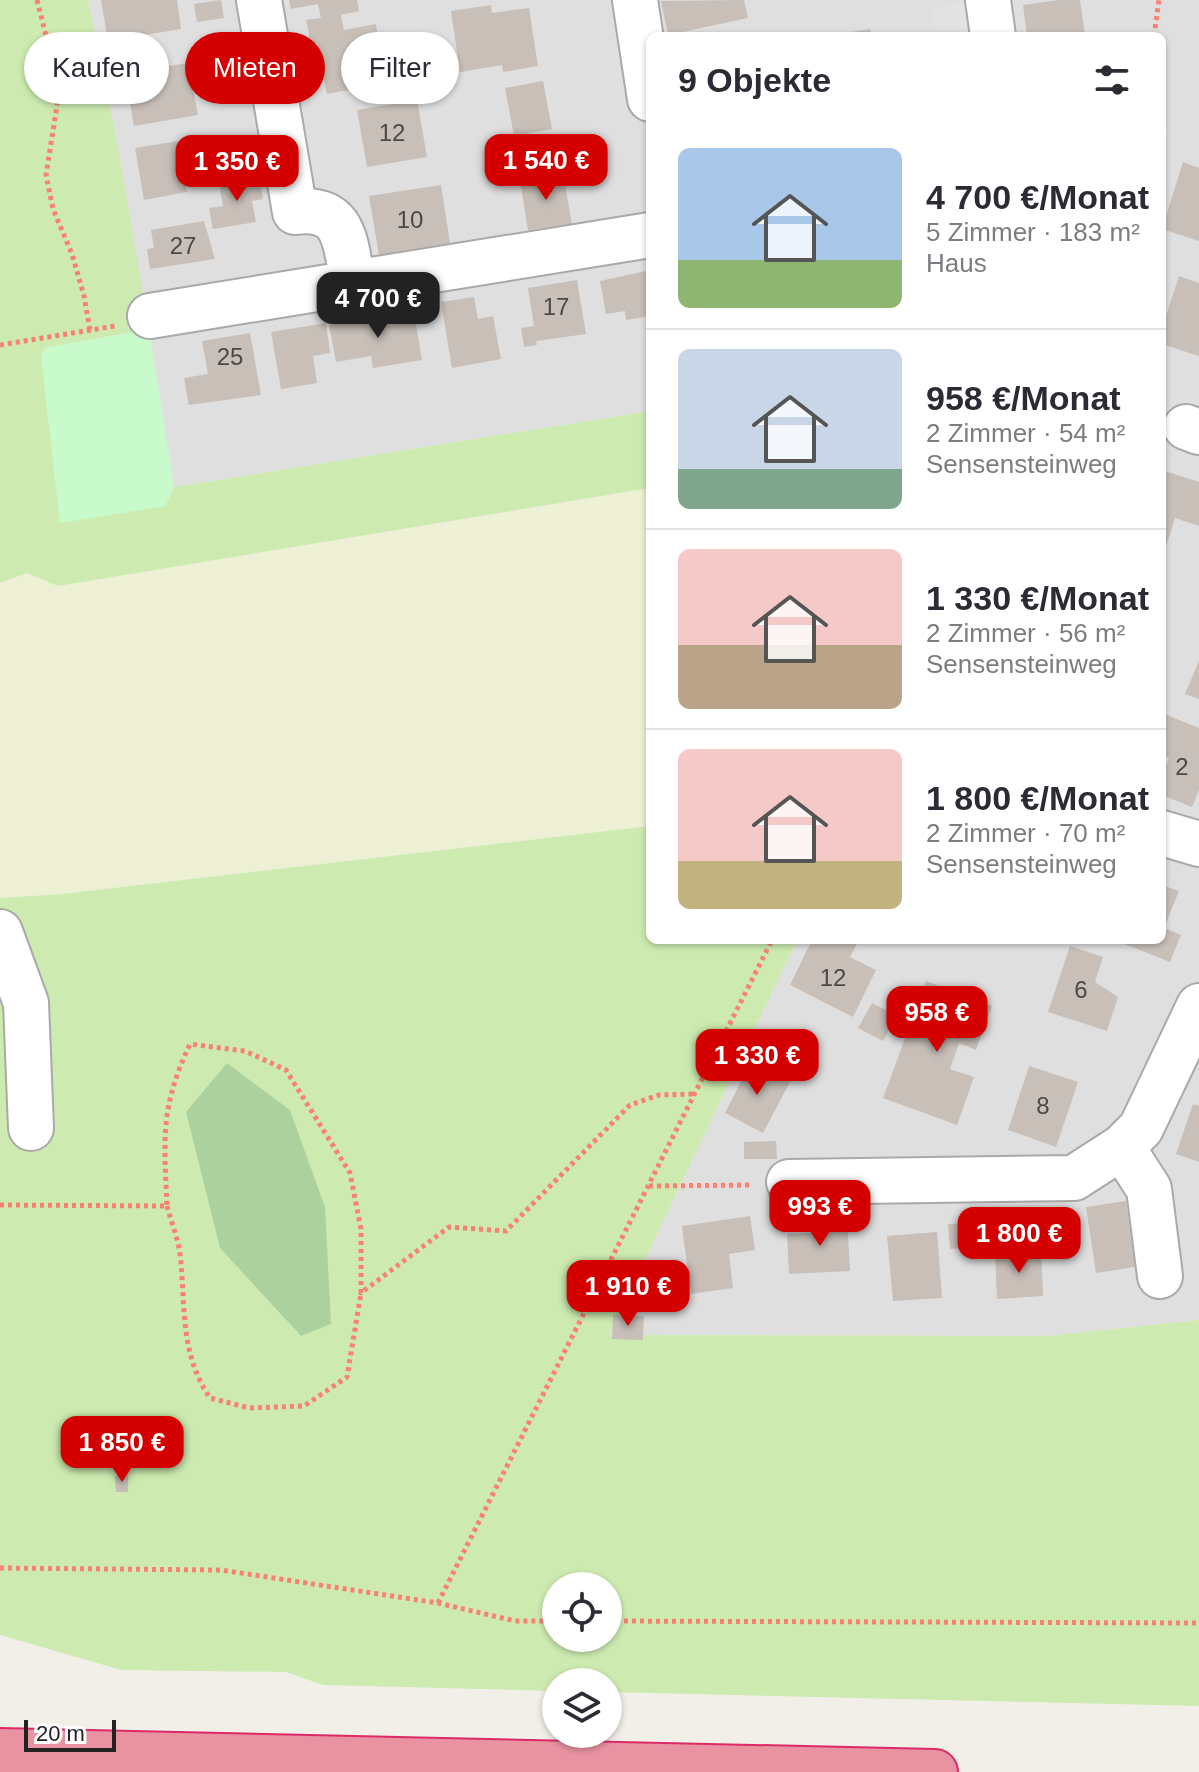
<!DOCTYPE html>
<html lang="de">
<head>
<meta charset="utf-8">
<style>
	:root { --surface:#fff; --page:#f2f2f3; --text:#2b2b33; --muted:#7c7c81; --line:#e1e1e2; --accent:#d40000 }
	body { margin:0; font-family:Arial,sans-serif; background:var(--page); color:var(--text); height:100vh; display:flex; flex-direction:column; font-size:30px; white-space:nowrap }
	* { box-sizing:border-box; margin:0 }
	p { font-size:26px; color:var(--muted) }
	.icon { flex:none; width:44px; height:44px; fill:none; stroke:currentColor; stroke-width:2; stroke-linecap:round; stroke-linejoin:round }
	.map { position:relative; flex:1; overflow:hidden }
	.details { position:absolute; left:646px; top:32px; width:520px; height:912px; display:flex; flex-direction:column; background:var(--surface); border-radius:12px; box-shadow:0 2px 6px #0004 }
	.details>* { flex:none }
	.hud { position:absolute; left:24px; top:32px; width:502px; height:72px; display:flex; gap:16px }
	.fabs { position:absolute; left:542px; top:1572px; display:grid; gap:16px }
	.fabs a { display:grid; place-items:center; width:80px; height:80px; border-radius:50%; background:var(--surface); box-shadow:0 2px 6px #0004; font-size:40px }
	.scale { position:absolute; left:24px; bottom:20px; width:92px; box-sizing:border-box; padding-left:8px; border:4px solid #222; border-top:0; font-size:22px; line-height:28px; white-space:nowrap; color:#222; -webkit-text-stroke:6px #fff; paint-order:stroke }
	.price { position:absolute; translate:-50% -68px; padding:0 18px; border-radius:16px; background:var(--accent); color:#fff; font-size:26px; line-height:52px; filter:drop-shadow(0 2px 4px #0008) }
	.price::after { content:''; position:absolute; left:50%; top:48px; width:24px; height:18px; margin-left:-12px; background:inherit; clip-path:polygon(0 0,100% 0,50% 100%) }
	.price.selected { background:#222; color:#fff }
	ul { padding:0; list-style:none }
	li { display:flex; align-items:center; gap:24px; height:200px; padding:0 32px }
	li+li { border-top:2px solid var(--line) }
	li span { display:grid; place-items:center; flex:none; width:224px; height:160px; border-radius:12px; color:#555 }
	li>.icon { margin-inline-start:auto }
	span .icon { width:96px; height:96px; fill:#fffc; stroke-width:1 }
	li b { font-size:34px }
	h2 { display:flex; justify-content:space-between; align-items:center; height:96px; padding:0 32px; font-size:34px }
	.chip { padding:0 28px; border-radius:36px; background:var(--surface); box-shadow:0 2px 6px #0004; font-size:28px; line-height:72px }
	.chip.selected { background:var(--accent); color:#fff }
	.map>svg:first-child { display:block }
	.residential { fill:#e0dfdf }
	.farmland { fill:#eef0d5 }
	.grass { fill:#cdebb0; fill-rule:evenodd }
	.forest { fill:#add19e }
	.park { fill:#c8facc }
	.parking { fill:#e2e2e2 }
	.building { fill:#c7bfb8 }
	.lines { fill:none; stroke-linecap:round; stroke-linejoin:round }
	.minor-casing { stroke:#a9a9a9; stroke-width:48 }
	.highway-casing { stroke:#dc2a67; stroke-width:48 }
	.path { stroke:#fa8072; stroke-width:5; stroke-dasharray:4 4; stroke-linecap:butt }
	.minor { stroke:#fff; stroke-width:44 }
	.highway { stroke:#e892a2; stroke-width:44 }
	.labels { text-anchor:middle; stroke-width:6; stroke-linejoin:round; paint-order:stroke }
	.number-label { font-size:24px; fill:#4b4948 }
</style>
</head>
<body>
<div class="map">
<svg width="1199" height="1772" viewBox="0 0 1199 1772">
	<rect width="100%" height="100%" fill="#f2efe9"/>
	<path class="residential" d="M 88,0 L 1199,0 L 1199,1320 L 1047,1336 L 609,1335 L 797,940 L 1162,940 L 1162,146 L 1167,134 L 1162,129 L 1162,36 L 650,36 L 650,411 L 174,487 L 116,136 Z"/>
	<path class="farmland" d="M 650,488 L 650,826 L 62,894 L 0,898 L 0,583 L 27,573 L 59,586 Z"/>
	<path class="grass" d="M 0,0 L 88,0 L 116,136 L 149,329 L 46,348 L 41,356 L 165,506 L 174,487 L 650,411 L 650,488 L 58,586 L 27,573 L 0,583 Z
		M 650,826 L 650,940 L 797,940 L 609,1335 L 1047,1336 L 1199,1320 L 1199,1706 L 608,1692 L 608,1682 L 556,1682 L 556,1691 L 323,1685 L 286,1672 L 121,1670 L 0,1635 L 0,898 L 62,894 ZM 556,1586 L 608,1586 L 608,1638 L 556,1638 Z"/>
	<path class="forest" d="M 227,1063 L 290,1110 L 325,1207 L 331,1324 L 301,1336 L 220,1248 L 186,1112 Z"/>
	<path class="park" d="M 149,329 L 174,487 L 165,506 L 60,523 L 41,356 L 46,348 Z"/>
	<path class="parking" d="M 973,0 L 979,36 L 936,36 L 932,8 Z"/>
	<path class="building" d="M 101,0 L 177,0 L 181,29 L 108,41 Z
		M 221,0 L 224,18 L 197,22 L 194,4 Z
		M 289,0 L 357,0 L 359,11 L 341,15 L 344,30 L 376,24 L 386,83 L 327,94 L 317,43 L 311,44 L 306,20 L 321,18 L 318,4 L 291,9 Z
		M 744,0 L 748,18 L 668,35 L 661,1 Z
		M 1059,0 L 1080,0 L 1085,36 L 1027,36 L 1023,5 Z
		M 491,5 L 492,13 L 529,8 L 538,66 L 503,72 L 502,65 L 460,72 L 451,11 Z
		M 870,29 L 872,36 L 839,36 L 839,34 Z
		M 159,46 L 162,67 L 188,63 L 198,115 L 134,126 L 125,74 L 129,73 L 125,52 Z
		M 543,81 L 552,129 L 514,136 L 505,88 Z
		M 417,100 L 427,157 L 367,167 L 357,110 Z
		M 178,141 L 187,192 L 144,200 L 135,148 Z
		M 1183,162 L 1199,168 L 1199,241 L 1162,229 Z
		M 563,174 L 572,224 L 528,230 L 520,181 Z
		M 259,177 L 263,199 L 252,201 L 256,222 L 213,229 L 209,208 L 223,206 L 219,183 Z
		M 441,185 L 450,243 L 379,255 L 369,196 Z
		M 204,221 L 215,259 L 150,269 L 147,249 L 154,248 L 151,230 Z
		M 650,270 L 650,316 L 626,320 L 625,311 L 606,314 L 600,281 Z
		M 1179,276 L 1199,283 L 1199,356 L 1162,344 L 1162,328 Z
		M 577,280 L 586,334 L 536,341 L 537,345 L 524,347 L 521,328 L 534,326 L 528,288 Z
		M 474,297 L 478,319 L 493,316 L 501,359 L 452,368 L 441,302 Z
		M 414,312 L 422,360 L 373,368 L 371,356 L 336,362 L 329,325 Z
		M 326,323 L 330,353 L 313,356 L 317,383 L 281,389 L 271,332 Z
		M 250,333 L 261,395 L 189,405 L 184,378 L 208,374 L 202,341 Z
		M 1162,470 L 1199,482 L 1199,526 L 1175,518 L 1163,556 Z
		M 1199,661 L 1199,699 L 1185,694 Z
		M 1162,713 L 1199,728 L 1199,790 L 1192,807 L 1162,795 L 1162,776 L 1169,758 L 1162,755 Z
		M 1162,885 L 1179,891 L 1164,928 L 1181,935 L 1170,962 L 1114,940 L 1162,940 Z
		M 812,940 L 859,940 L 850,957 L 876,970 L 853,1017 L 790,985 Z
		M 1070,946 L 1103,957 L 1095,982 L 1118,997 L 1107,1031 L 1048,1012 Z
		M 926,981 L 992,1006 L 976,1050 L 959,1043 L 950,1069 L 974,1077 L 957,1125 L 883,1098 Z
		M 872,1003 L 897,1016 L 883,1041 L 858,1028 Z
		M 751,1062 L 790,1082 L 763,1133 L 725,1113 Z
		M 1029,1066 L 1078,1082 L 1056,1147 L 1008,1130 Z
		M 1193,1104 L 1199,1106 L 1199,1162 L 1176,1154 Z
		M 776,1141 L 777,1159 L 744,1159 L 744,1142 Z
		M 1126,1201 L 1135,1267 L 1096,1273 L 1086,1207 Z
		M 750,1216 L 755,1250 L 729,1254 L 733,1288 L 691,1294 L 682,1226 Z
		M 847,1218 L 850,1271 L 789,1274 L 787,1234 L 813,1233 L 812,1220 Z
		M 988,1222 L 990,1246 L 950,1249 L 948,1224 Z
		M 937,1232 L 942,1298 L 893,1301 L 887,1236 Z
		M 1041,1251 L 1043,1296 L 997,1299 L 995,1253 Z
		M 613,1315 L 644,1316 L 643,1340 L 612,1339 Z
		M 128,1475 L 128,1492 L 116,1492 L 115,1476 Z"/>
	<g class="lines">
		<g class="minor-casing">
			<path id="minor" d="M 259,0 L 295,212 C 347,205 345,244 353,283 L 650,235
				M 635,0 L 650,99
				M 988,0 L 993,36
				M 150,316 L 353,283
				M 1186,427 L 1199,432
				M 1162,833 L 1199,844
				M 0,932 L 26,1003 L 31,1128
				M 1122,1147 L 1149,1189 L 1160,1276
				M 789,1182 L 1074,1178 L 1122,1147 L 1141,1128 L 1199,1006"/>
		</g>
		<g class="highway-casing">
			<path id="highway" d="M 0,1751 L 935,1772"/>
		</g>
		<path class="path" d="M 37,0 L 57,79 L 58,99 L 46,175 L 53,209 L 72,254 L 84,296 L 90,330
			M 1154,36 L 1159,0
			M 0,345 L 115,326
			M 649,1186 L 753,1185
			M 0,1205 L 167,1206 C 164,1138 160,1108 190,1044 L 245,1051 L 286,1070 L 350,1173 L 361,1229 L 361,1293 L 449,1227 L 506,1231 L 630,1105 L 659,1095 L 695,1094
			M 167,1206 C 171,1222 178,1238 180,1254 C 186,1306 179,1352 210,1398 L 249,1408 L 304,1406 L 347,1377 L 361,1293
			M 0,1568 L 221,1570 L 438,1603 L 515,1621 L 556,1621
			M 438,1603 L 772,940
			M 608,1621 L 1199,1623"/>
		<use href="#minor" class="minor"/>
		<use href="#highway" class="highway"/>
	</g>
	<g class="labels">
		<g class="number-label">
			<text x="392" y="141">12</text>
			<text x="410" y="228">10</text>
			<text x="183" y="254">27</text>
			<text x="556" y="315">17</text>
			<text x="230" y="365">25</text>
			<text x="1182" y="775">2</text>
			<text x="833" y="986">12</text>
			<text x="1081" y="998">6</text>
			<text x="1043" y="1114">8</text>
		</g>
	</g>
</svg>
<div class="fabs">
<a><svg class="icon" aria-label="locate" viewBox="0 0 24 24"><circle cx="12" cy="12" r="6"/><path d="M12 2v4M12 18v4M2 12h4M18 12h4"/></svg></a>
<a><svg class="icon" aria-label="layers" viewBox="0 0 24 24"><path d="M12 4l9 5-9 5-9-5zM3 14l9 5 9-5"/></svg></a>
</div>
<div class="scale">20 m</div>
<b class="price" style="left:546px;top:202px">1 540 €</b>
<b class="price" style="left:237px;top:203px">1 350 €</b>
<b class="price selected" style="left:378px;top:340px">4 700 €</b>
<b class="price" style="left:937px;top:1054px">958 €</b>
<b class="price" style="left:757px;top:1097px">1 330 €</b>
<b class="price" style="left:820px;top:1248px">993 €</b>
<b class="price" style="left:1019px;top:1275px">1 800 €</b>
<b class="price" style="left:628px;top:1328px">1 910 €</b>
<b class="price" style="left:122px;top:1484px">1 850 €</b>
<div class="hud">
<a class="chip">Kaufen</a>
<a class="chip selected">Mieten</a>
<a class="chip">Filter</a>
</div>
<section class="details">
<h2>9 Objekte<svg class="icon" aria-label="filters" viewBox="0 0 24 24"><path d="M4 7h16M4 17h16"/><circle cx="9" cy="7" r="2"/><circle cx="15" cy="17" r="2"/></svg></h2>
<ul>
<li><span style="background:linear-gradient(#a9c7e8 70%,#8fb573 0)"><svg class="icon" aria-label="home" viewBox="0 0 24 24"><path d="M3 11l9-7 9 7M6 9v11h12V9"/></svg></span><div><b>4 700 €/Monat</b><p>5 Zimmer · 183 m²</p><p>Haus</p></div></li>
<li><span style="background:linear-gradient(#c9d6e8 75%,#7fa58c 0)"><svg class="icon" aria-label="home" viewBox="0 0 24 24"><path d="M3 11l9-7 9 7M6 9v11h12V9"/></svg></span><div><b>958 €/Monat</b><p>2 Zimmer · 54 m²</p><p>Sensensteinweg</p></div></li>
<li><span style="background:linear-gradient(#f6c9c9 60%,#b9a48a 0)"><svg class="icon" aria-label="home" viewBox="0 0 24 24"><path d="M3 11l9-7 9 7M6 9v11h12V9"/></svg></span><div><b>1 330 €/Monat</b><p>2 Zimmer · 56 m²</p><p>Sensensteinweg</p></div></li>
<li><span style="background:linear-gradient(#f6c9c9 70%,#c2b280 0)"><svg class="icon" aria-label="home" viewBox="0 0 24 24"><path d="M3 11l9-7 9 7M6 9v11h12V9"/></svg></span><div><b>1 800 €/Monat</b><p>2 Zimmer · 70 m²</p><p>Sensensteinweg</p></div></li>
</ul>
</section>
</div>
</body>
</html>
